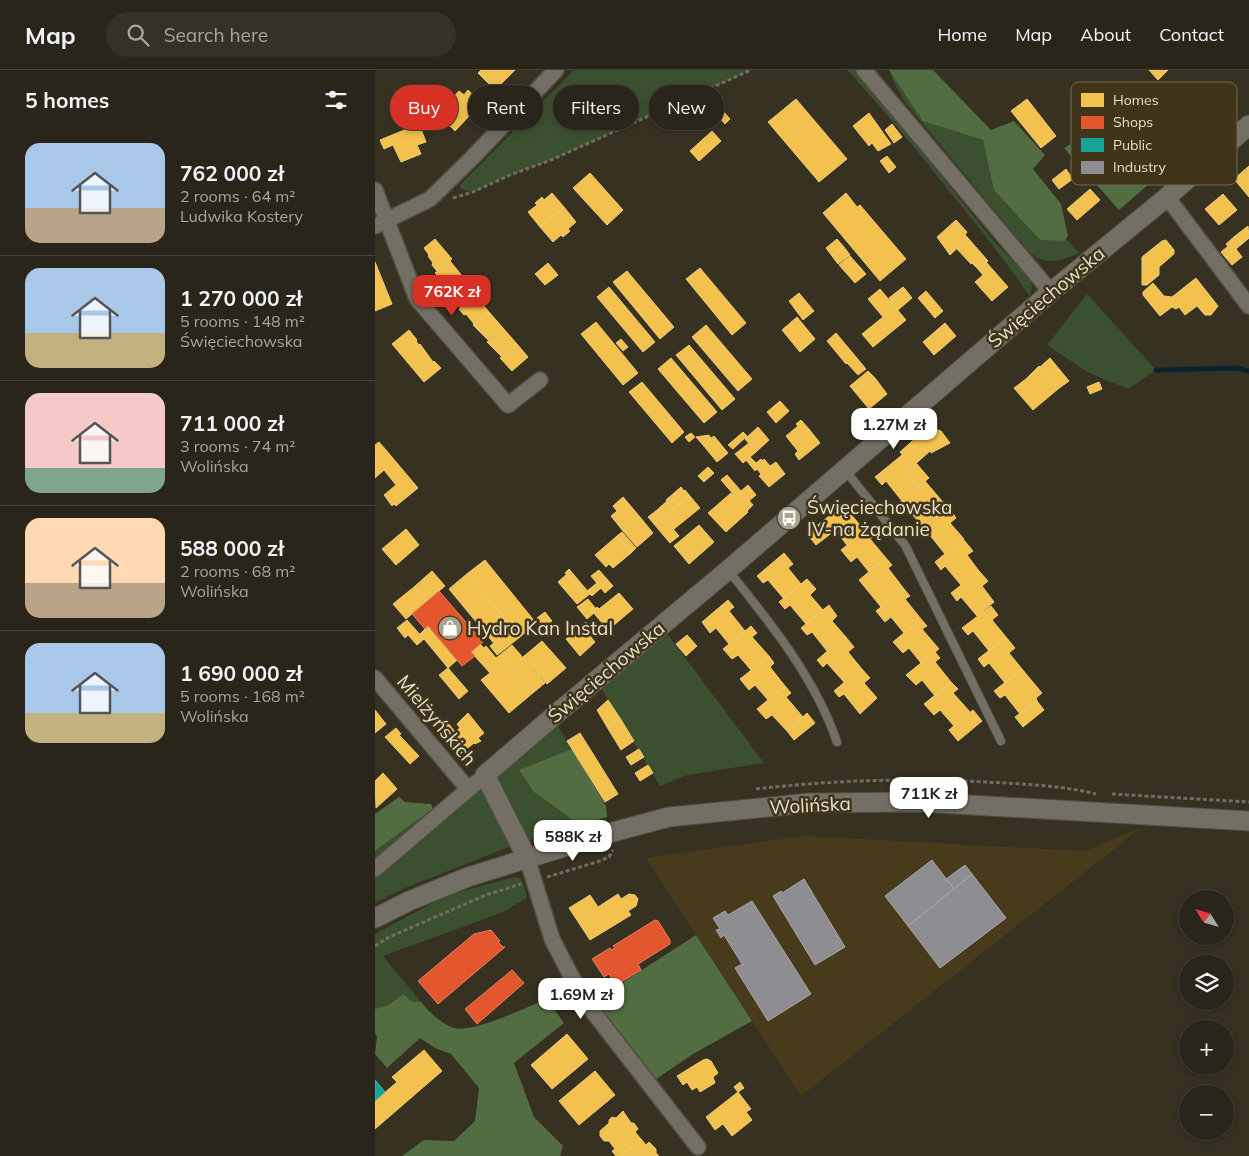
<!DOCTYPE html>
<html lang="en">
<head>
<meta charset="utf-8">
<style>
	:root { --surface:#29251a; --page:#353127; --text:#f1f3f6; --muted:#a5a5a2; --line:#454239; --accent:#d93025 }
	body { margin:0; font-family:Mulish,sans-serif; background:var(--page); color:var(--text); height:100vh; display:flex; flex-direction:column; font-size:19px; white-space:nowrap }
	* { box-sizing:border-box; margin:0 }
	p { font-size:16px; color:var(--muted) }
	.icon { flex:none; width:28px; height:28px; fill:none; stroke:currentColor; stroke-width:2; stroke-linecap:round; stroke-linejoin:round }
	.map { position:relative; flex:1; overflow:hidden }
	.panel { display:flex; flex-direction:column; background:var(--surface); width:375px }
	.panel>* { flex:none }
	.guide { position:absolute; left:15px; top:15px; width:475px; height:45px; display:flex; gap:10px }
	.needle { width:32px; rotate:307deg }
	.tools { position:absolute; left:804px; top:820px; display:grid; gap:10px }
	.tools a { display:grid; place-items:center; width:55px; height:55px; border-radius:50%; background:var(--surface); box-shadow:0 2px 8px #0003,0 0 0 1px var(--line); font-size:25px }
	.price { position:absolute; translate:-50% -42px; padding:0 11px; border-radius:10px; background:#fff; color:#222; font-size:16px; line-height:32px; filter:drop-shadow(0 1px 2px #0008) }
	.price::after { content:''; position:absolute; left:50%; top:30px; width:15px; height:11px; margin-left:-8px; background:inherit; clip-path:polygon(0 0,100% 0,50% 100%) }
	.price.current { background:var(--accent); color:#fff }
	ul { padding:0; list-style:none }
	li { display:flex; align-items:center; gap:15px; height:125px; padding:0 25px }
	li+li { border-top:1px solid var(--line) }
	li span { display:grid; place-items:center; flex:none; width:140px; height:100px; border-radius:15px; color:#555 }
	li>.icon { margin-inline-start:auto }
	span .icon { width:60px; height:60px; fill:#fffc; stroke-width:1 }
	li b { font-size:21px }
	h2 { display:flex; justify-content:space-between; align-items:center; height:60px; padding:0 25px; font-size:21px }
	.chip { padding:0 18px; border-radius:22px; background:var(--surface); box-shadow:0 2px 8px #0003,0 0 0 1px var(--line); font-size:18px; line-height:45px }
	.chip.current { background:var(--accent); color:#fff }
	header { display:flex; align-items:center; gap:30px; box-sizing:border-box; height:70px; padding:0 25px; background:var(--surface); border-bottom:1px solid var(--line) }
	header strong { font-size:24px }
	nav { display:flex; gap:28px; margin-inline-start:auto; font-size:18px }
	.search { width:350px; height:45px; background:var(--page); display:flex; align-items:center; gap:12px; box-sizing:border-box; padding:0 18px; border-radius:28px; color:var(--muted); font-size:19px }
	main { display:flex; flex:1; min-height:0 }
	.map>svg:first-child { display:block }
	.built { fill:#483b1b }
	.green { fill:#3b502e }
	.forest { fill:#516d41 }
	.homes { fill:#f2c14e; stroke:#eeca75 }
	.shops { fill:#e4572e; stroke:#e5805f }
	.public { fill:#17a398; stroke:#55b5a9 }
	.industry { fill:#8d8d92; stroke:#a8a6a5 }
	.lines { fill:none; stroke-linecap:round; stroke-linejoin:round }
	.stream { stroke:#0a2232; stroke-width:5 }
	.service-casing { stroke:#514d40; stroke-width:10 }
	.minor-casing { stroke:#514d40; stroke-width:18 }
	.tertiary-casing { stroke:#514d40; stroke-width:21 }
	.path { stroke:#706c60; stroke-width:3; stroke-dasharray:4 2.5; stroke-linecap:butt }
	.service { stroke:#736f64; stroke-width:8 }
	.minor { stroke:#736f64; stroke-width:15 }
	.tertiary { stroke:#736f64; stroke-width:19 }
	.labels { text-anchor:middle; stroke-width:5; stroke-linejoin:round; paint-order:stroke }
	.street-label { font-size:19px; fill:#e6e0d0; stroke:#403519 }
	.poi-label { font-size:19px; fill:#e6e0d0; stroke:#403519; text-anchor:start }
	.key { fill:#403519; stroke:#726850; stroke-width:1 }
	.key-label { font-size:14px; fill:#e6e0d0 }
</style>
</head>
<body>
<header>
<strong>Map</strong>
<div class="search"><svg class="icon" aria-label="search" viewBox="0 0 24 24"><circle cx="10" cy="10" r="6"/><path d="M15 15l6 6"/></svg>Search here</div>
<nav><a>Home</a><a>Map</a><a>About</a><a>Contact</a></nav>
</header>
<main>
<section class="panel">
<h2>5 homes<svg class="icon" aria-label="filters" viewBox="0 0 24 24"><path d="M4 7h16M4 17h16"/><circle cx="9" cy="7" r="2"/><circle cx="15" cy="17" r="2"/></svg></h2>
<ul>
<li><span style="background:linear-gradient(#a9c7e8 65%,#b9a48a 0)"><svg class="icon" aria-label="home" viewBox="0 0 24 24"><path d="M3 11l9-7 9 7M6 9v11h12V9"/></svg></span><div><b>762 000 zł</b><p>2 rooms · 64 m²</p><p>Ludwika Kostery</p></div></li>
<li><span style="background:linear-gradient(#a9c7e8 65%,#c2b280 0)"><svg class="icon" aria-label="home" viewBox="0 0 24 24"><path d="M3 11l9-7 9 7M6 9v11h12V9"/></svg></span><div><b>1 270 000 zł</b><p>5 rooms · 148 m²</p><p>Święciechowska</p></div></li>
<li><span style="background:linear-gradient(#f6c9c9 75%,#7fa58c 0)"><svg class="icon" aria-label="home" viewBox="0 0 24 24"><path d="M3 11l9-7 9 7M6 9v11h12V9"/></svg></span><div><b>711 000 zł</b><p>3 rooms · 74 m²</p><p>Wolińska</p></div></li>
<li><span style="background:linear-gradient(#ffd9b3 65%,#b9a48a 0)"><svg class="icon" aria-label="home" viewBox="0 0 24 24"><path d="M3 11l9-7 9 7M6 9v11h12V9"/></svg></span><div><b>588 000 zł</b><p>2 rooms · 68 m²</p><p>Wolińska</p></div></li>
<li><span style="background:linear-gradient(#a9c7e8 70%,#c2b280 0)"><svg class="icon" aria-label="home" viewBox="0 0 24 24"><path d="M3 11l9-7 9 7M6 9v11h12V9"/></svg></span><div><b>1 690 000 zł</b><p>5 rooms · 168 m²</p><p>Wolińska</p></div></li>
</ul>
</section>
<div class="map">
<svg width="874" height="1086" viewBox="0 0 874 1086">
	<rect width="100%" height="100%" fill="#373122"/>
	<path class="built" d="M 767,757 L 426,1026 L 271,788 L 428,766 L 710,781 Z"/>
	<path class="green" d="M 199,0 L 376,0 L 176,90 L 135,105 L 98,122 L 86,119 L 85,115 Z
		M 472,0 L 481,0 L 616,168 L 653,207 L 657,215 L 655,227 C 633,194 608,163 583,132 C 547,87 511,42 472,0 Z
		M 514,0 L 546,0 L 704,183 C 686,191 671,196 654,182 L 530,32 L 519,13 Z
		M 712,224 L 781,300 L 753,319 L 714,303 L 672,275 Z
		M 290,561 L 389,693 L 312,705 L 285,716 L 225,616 Z
		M 181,653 L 231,736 L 232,747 L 144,773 L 30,818 L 0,833 L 0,805 Z
		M 59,742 L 0,792 L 0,781 L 45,748 Z
		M 140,807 L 146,809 L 150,819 L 152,828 L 128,842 L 8,886 L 46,932 L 38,932 L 28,924 L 15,934 L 0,939 L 0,864 L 70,826 Z"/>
	<path class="forest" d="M 514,0 L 558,0 L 616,60 L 639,51 L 670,85 L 658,99 L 686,134 L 693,166 L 689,171 L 665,170 L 619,120 L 608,70 L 548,51 Z
		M 734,51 L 781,108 L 744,140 L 689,78 Z
		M 197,679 L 231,736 L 232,747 L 205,755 L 159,722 L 144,700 Z
		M 24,727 L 30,732 L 56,734 L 59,742 L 45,748 L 0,781 L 0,744 Z
		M 321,865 L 377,951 L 318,984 L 274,1014 L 213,935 Z
		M 28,924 L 38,932 L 46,932 C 55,943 65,953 79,958 C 100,963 151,937 172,929 L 189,953 L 139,993 L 159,1047 L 188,1076 L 185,1086 L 27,1086 L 49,1070 L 79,1071 L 100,1051 L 104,1018 L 76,984 L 60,978 L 45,968 L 12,998 L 0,984 L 2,967 L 0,962 L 0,939 L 15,934 Z"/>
	<path class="homes" d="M 106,0 L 140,0 L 120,20 L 103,3 Z
		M 774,0 L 793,0 L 783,10 Z
		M 786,12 L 793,20 L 781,31 L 774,23 Z
		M 93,20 L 104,31 L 95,41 L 97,43 L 80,61 L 64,45 L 72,36 L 71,34 L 84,21 L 89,25 Z
		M 421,29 L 472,89 L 444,112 L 393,52 Z
		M 652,29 L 681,66 L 666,78 L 636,41 Z
		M 347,40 L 355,49 L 350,54 L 342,45 Z
		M 494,43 L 516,74 L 503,81 L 497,73 L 494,76 L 478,56 Z
		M 44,54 L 51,72 L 42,75 L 46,84 L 26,92 L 18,75 L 9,79 L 5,70 Z
		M 517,54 L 527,67 L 519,73 L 510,60 Z
		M 337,61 L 346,71 L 324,91 L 315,81 Z
		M 512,86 L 521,97 L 514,103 L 505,91 Z
		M 874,96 L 874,127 L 859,109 Z
		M 691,99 L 698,109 L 684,119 L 677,110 Z
		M 215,103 L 248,140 L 232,155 L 198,118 Z
		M 715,119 L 725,130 L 702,150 L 692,139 Z
		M 177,123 L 189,137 L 165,157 L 153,142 L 162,135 L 160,133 L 167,127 L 169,130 Z
		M 471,123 L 482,137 L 485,135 L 531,189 L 505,211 L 448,143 Z
		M 848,124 L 862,140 L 844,155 L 830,139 Z
		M 189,137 L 201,152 L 193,159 L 195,161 L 188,167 L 186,165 L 178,172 L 165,157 Z
		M 581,150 L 592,162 L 590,165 L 593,168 L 575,185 L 562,167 Z
		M 873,156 L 874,168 L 867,174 L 860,166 Z
		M 860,166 L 867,174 L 857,182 L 851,174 Z
		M 593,168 L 613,191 L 603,199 L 597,193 L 596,194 L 582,179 Z
		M 60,169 L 77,189 L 62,201 L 57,195 L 58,193 L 53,186 L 54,185 L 49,178 Z
		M 462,169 L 469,177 L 457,186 L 451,178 Z
		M 791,170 L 799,180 L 799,184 L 784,197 L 784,205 L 772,215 L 767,215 L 767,187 L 787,171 Z
		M 469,177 L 475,185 L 463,194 L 457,186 Z
		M 852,177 L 857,182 L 851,188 L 846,182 Z
		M 861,179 L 867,187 L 857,195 L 851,188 Z
		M 475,186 L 491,204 L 480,213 L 464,195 Z
		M 75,191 L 88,207 L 72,221 L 67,215 L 69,213 L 60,203 Z
		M 0,192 L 17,234 L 0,241 Z
		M 611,192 L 633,217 L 617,231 L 600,212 L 608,205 L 603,199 Z
		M 173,193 L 183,205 L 170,215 L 160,204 Z
		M 325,198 L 371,253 L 357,265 L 311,209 Z
		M 252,201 L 299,257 L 285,269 L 238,212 Z
		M 821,208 L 843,236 L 836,245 L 830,245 L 822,236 L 810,245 L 804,237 L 801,239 L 797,237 L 785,246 L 768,225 L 768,222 L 778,213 L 789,226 L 797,227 Z
		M 86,209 L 100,225 L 86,238 L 77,227 L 75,229 L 70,223 Z
		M 234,217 L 280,272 L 268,282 L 222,227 Z
		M 528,217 L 530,219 L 516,231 L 514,228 Z
		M 505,219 L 531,250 L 498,277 L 487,264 L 508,247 L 493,229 Z
		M 530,219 L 537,228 L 523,240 L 515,232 Z
		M 551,221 L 568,241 L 560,248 L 543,228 Z
		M 424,223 L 439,241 L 428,250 L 414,231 Z
		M 100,225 L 114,242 L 99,254 L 91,244 L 89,245 L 84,239 Z
		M 114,242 L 128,258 L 113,270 L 98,255 Z
		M 422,247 L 440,269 L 425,282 L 407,260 Z
		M 221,252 L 263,303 L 248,315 L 206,264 Z
		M 570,253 L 581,266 L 559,285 L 548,272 Z
		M 331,255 L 377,309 L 363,321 L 317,267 Z
		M 128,258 L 142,274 L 127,287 L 112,272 Z
		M 34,260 L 42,270 L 41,271 L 44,275 L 45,274 L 58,292 L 59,291 L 66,298 L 49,312 L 17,274 Z
		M 461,263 L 491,299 L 483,305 L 472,293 L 471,294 L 452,271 Z
		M 246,269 L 253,277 L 248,281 L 241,273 Z
		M 142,274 L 153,287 L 137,301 L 125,288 Z
		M 314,275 L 360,329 L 347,340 L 301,285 Z
		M 296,288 L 342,342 L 329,353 L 283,299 Z
		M 675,288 L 694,311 L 683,319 L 665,297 Z
		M 664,296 L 683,319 L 658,340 L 639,318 L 651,309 Z
		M 493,301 L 500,308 L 480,322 L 475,316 Z
		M 500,308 L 512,324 L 494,339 L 480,322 Z
		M 267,312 L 309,362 L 297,373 L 254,322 Z
		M 724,312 L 727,319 L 715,324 L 712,317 Z
		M 405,331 L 414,341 L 401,353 L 392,342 Z
		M 426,350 L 434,359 L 422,369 L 423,371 L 418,375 L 411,366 L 423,356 L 421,354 Z
		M 383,357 L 394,370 L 381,382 L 370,369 Z
		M 434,359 L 445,373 L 424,390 L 420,384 L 423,381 L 418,375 L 423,371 L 422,369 Z
		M 562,360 L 566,361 L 575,373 L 556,383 L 555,381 L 537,397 L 525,382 L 543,366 L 546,369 Z
		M 368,362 L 372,366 L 358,379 L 353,375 Z
		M 316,363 L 320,367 L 314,372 L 310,367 Z
		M 334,365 L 336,368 L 328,375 L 321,367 Z
		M 339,366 L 353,383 L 342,392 L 328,375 Z
		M 4,372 L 11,380 L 0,389 L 0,375 Z
		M 374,373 L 381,382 L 368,393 L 360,384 Z
		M 11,380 L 43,418 L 21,436 L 19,434 L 17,436 L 9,425 L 21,415 L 9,400 L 0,408 L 0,389 Z
		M 527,385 L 537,397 L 531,402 L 543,417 L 527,431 L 511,411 L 507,415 L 500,407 Z
		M 375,387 L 381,393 L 386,389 L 388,391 L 389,389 L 395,396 L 401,392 L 410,404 L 394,417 L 384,406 L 386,404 L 382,399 L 380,401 L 371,390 Z
		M 541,393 L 554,408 L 543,417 L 531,402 Z
		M 333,397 L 339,403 L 329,412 L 323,406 Z
		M 352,405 L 366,421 L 360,426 L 346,410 Z
		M 550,411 L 572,437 L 548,457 L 532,438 L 528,441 L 522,435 Z
		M 373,415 L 381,425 L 374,431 L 366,421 Z
		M 306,417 L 309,421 L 302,427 L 299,423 Z
		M 310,420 L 315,426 L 299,439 L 294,434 Z
		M 366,421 L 378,435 L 372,441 L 373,442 L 351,462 L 333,443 L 356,423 L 360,426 Z
		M 299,423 L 302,427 L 294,434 L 291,430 Z
		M 315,426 L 325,438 L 299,459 L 288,447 Z
		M 248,427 L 265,447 L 248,461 L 236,446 L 242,441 L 238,436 Z
		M 292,431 L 299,439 L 288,447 L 282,440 Z
		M 472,432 L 478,439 L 474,442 L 490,461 L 472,475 L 460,460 L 454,465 L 444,454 Z
		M 573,437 L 581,448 L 575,453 L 589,469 L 570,484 L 554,464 L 550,467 L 544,461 Z
		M 282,440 L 304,466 L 295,473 L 273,447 Z
		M 265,447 L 278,463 L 262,477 L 248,461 Z
		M 444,454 L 454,465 L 441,475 L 432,464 Z
		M 324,455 L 339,472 L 314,494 L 299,476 Z
		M 494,458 L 500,465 L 495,469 L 511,488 L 494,502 L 482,487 L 476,492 L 466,480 Z
		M 31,459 L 44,475 L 21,495 L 7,479 Z
		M 247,462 L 261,478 L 256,483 L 242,466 Z
		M 242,466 L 256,483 L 238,498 L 234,494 L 231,497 L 220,485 Z
		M 588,469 L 598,481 L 592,485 L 604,501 L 586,515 L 570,496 L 566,500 L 560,492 Z
		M 409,483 L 418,494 L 413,498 L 426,514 L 409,529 L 393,510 L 388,513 L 382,506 Z
		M 511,488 L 517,495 L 513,498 L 529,519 L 506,537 L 484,510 Z
		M 110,490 L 161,553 L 145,567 L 93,503 Z
		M 194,499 L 215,524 L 211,527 L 190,503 Z
		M 224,500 L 238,516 L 230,523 L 216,506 Z
		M 57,501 L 70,516 L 51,532 L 39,517 Z
		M 604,501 L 613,511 L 607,516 L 619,532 L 602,546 L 586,527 L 582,531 L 576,523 Z
		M 93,503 L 145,567 L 126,582 L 74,519 Z
		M 192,504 L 211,527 L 202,534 L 183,512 Z
		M 432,509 L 441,519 L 435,525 L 448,540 L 431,554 L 415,535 L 410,539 L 404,532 Z
		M 222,513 L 226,518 L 217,526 L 212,521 Z
		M 39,517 L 51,532 L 31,549 L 18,534 Z
		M 529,519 L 535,526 L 530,529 L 546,549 L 529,563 L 516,547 L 510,552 L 501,541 Z
		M 244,523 L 258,539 L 233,560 L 217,541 L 222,537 L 224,539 Z
		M 213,529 L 221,539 L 217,541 L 219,543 L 212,549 L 202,537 Z
		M 353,530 L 359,537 L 354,541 L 370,561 L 354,574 L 341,558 L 335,563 L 327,552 Z
		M 454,535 L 462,546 L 457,551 L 470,566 L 452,581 L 437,562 L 432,565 L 426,558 Z
		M 616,536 L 623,545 L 617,550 L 631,567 L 614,581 L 598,561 L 593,565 L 587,558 Z
		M 170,542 L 177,551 L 169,557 L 162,548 Z
		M 546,549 L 552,556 L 547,559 L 564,579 L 546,593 L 534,578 L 528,583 L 518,572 Z
		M 32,550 L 49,569 L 42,575 L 33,565 L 30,568 L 22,558 Z
		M 211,552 L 219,562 L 214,565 L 220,572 L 205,586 L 191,569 Z
		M 53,556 L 82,590 L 73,598 L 45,564 Z
		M 376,556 L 382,563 L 377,567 L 394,586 L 376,600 L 363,585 L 357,589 L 348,579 Z
		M 312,565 L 322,576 L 311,586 L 301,574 Z
		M 470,566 L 479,577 L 473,582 L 486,598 L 469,612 L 452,593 L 448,597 L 442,590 Z
		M 631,567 L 640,578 L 634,583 L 647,599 L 630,613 L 614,593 L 609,597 L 603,589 Z
		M 167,571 L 191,598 L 172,614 L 148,587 Z
		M 119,573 L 126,582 L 122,585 L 115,576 Z
		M 105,574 L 109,578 L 111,576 L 121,588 L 126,584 L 159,622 L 134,643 L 106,610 L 115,603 L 96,582 Z
		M 137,575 L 170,613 L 159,622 L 126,584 Z
		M 560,582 L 565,588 L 560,592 L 576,612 L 560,626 L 547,610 L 541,615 L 531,605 Z
		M 394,586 L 399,593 L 395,597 L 410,616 L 393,630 L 380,615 L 374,620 L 365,609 Z
		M 73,598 L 93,621 L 84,629 L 64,605 Z
		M 486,598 L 495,608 L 489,613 L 502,628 L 485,644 L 469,624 L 464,627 L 459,621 Z
		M 647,599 L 667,623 L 661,628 L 662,631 L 645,644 L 630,625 L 625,628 L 619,621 Z
		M 576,612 L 583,619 L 578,623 L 595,642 L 579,656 L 565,640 L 559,645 L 549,634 Z
		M 410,616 L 416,623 L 411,627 L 428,647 L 412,661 L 397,645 L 391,649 L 382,639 Z
		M 233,630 L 245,648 L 232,657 L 222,640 Z
		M 662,631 L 669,640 L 648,657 L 640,647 Z
		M 0,640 L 11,654 L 0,663 Z
		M 598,640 L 607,651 L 583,671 L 574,660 Z
		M 93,643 L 109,663 L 103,668 L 106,671 L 100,674 L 99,673 L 85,684 L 64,660 L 73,653 L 80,662 L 85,658 L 82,654 Z
		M 432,643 L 440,653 L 419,670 L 412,661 Z
		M 245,648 L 259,671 L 246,680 L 232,657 Z
		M 21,658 L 26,664 L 24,665 L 44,686 L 35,694 L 10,667 Z
		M 205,663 L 243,724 L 230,732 L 192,671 Z
		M 264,679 L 269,687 L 256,695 L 251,687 Z
		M 273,695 L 278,703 L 265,711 L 260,703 Z
		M 8,703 L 22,719 L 1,738 L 0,711 Z
		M 243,824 L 246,829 L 254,824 L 260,825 L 263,829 L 261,836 L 253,841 L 256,845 L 215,870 L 194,838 L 215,825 L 223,837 Z
		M 192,964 L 213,989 L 177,1019 L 156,995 Z
		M 49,980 L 67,1001 L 0,1059 L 0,1031 L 22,1012 L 17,1007 Z
		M 332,989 L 336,991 L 343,1003 L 338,1007 L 340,1013 L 325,1022 L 322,1017 L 317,1020 L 312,1012 L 308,1015 L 302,1006 L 328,990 Z
		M 220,1001 L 240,1025 L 204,1055 L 184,1031 Z
		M 365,1012 L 369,1018 L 363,1022 L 359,1017 Z
		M 363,1022 L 376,1039 L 371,1042 L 377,1050 L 357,1066 L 348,1054 L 340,1060 L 331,1047 Z
		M 248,1041 L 256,1053 L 259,1053 L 263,1059 L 260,1062 L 266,1069 L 246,1086 L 241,1086 L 237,1081 L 240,1079 L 234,1071 L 229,1071 L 225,1066 L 225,1061 L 234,1053 L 234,1050 L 237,1047 L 241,1048 Z
		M 266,1069 L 271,1075 L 274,1072 L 281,1079 L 281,1083 L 284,1086 L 246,1086 Z"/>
	<path class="shops" d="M 64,521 L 108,572 L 96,582 L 100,586 L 87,596 L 53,556 L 50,559 L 37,544 Z
		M 280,850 L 283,851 L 295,870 L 295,874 L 263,894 L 266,900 L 241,915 L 234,904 L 229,907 L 217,889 L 235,878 L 236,880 L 240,878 L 238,876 Z
		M 116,860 L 125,871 L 123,872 L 128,877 L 130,877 L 63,934 L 43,911 L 99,864 Z
		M 137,900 L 149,913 L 102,954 L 90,939 Z"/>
	<path class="public" d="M 0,1010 L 10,1022 L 0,1031 Z"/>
	<path class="industry" d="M 557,790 L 579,819 L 533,856 L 510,826 Z
		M 590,795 L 597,804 L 579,819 L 571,809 Z
		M 597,804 L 631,848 L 565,898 L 533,856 Z
		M 429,809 L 470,877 L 440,895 L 398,826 L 406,821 L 407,823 Z
		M 377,831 L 436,924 L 393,951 L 360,898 L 367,894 L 349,865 L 346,868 L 341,860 L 345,859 L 338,848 L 350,841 L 353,845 Z"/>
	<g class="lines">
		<path class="stream" d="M 781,300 L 861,298 L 874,301"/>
		<g class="service-casing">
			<path id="service" d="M 470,400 L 530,475 L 626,671
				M 353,500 C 396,554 439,606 462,672"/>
		</g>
		<g class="minor-casing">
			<path id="minor" d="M 489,0 L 676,222
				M 0,120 L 42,229 L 133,335 L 165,310
				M 792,127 L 874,236
				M 0,156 L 55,129 L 97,88 L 181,0
				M 0,608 L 93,719
				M 152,788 L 177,869 L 208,929 L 323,1077
				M 0,799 L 102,712"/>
		</g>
		<g class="tertiary-casing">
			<path id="tertiary" d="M 152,788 L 110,705 L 181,644 L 353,500 L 676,222 L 792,127 L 874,55
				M 0,848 L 34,831 L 93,807 L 234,763 L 294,747 L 434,733 L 544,732 L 874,751"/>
		</g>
		<path class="path" d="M 78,128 L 98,122 L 135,105 L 176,90 L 376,0
			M 381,719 C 458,710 534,708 611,712 C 647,714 685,715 721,724
			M 737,724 L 874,732
			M 172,807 L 225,791 L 234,787 L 238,780
			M 0,876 L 14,867 L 111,825 L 146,814"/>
		<use href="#service" class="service"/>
		<use href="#minor" class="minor"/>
		<use href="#tertiary" class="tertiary"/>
	</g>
	<defs>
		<g id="bus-disc" transform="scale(1.25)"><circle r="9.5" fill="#a9a393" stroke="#403519"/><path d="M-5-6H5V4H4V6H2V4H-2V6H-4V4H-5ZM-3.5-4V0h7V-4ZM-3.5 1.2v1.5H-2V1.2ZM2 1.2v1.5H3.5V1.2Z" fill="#fff"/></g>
		<g id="shop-disc" transform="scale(1.25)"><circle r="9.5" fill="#a9a393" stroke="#403519"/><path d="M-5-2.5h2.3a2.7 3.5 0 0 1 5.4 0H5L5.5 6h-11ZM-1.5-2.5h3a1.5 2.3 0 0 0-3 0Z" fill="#fff"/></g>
	</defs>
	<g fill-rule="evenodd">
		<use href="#bus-disc" x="414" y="448"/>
		<use href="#shop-disc" x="75" y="558"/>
	</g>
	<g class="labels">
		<g class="street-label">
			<text transform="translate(671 227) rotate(-40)" y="7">Święciechowska</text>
			<text transform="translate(231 602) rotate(-40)" y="7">Święciechowska</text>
			<text transform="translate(62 650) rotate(50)" y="7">Mielżyńskich</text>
			<text transform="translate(435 735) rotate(-3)" y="7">Wolińska</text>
		</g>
		<g class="poi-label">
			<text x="432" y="444">Święciechowska<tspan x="432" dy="22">IV-na żądanie</tspan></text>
			<text x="92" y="565">Hydro Kan Instal</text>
		</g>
	</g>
	<rect x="696" y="12" width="166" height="103" rx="8" class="key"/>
	<rect x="706" y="23" width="23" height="14" fill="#f2c14e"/>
	<rect x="706" y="46" width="23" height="13" fill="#e4572e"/>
	<rect x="706" y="68" width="23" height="14" fill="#17a398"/>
	<rect x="706" y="91" width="23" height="13" fill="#8d8d92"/>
	<g class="key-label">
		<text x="738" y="35">Homes</text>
		<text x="738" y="57">Shops</text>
		<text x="738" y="80">Public</text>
		<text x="738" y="102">Industry</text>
	</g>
</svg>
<div class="tools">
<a><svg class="needle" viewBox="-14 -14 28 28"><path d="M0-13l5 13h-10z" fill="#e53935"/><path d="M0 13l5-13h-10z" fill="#a5a5a2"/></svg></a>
<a><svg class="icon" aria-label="layers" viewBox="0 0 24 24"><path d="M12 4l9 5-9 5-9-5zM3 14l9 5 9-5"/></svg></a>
<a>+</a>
<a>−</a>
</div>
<b class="price current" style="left:77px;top:247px">762K zł</b>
<b class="price" style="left:519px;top:380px">1.27M zł</b>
<b class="price" style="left:554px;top:749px">711K zł</b>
<b class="price" style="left:198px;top:792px">588K zł</b>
<b class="price" style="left:206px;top:950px">1.69M zł</b>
<div class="guide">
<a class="chip current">Buy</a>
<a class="chip">Rent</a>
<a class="chip">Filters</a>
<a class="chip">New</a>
</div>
</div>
</main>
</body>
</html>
